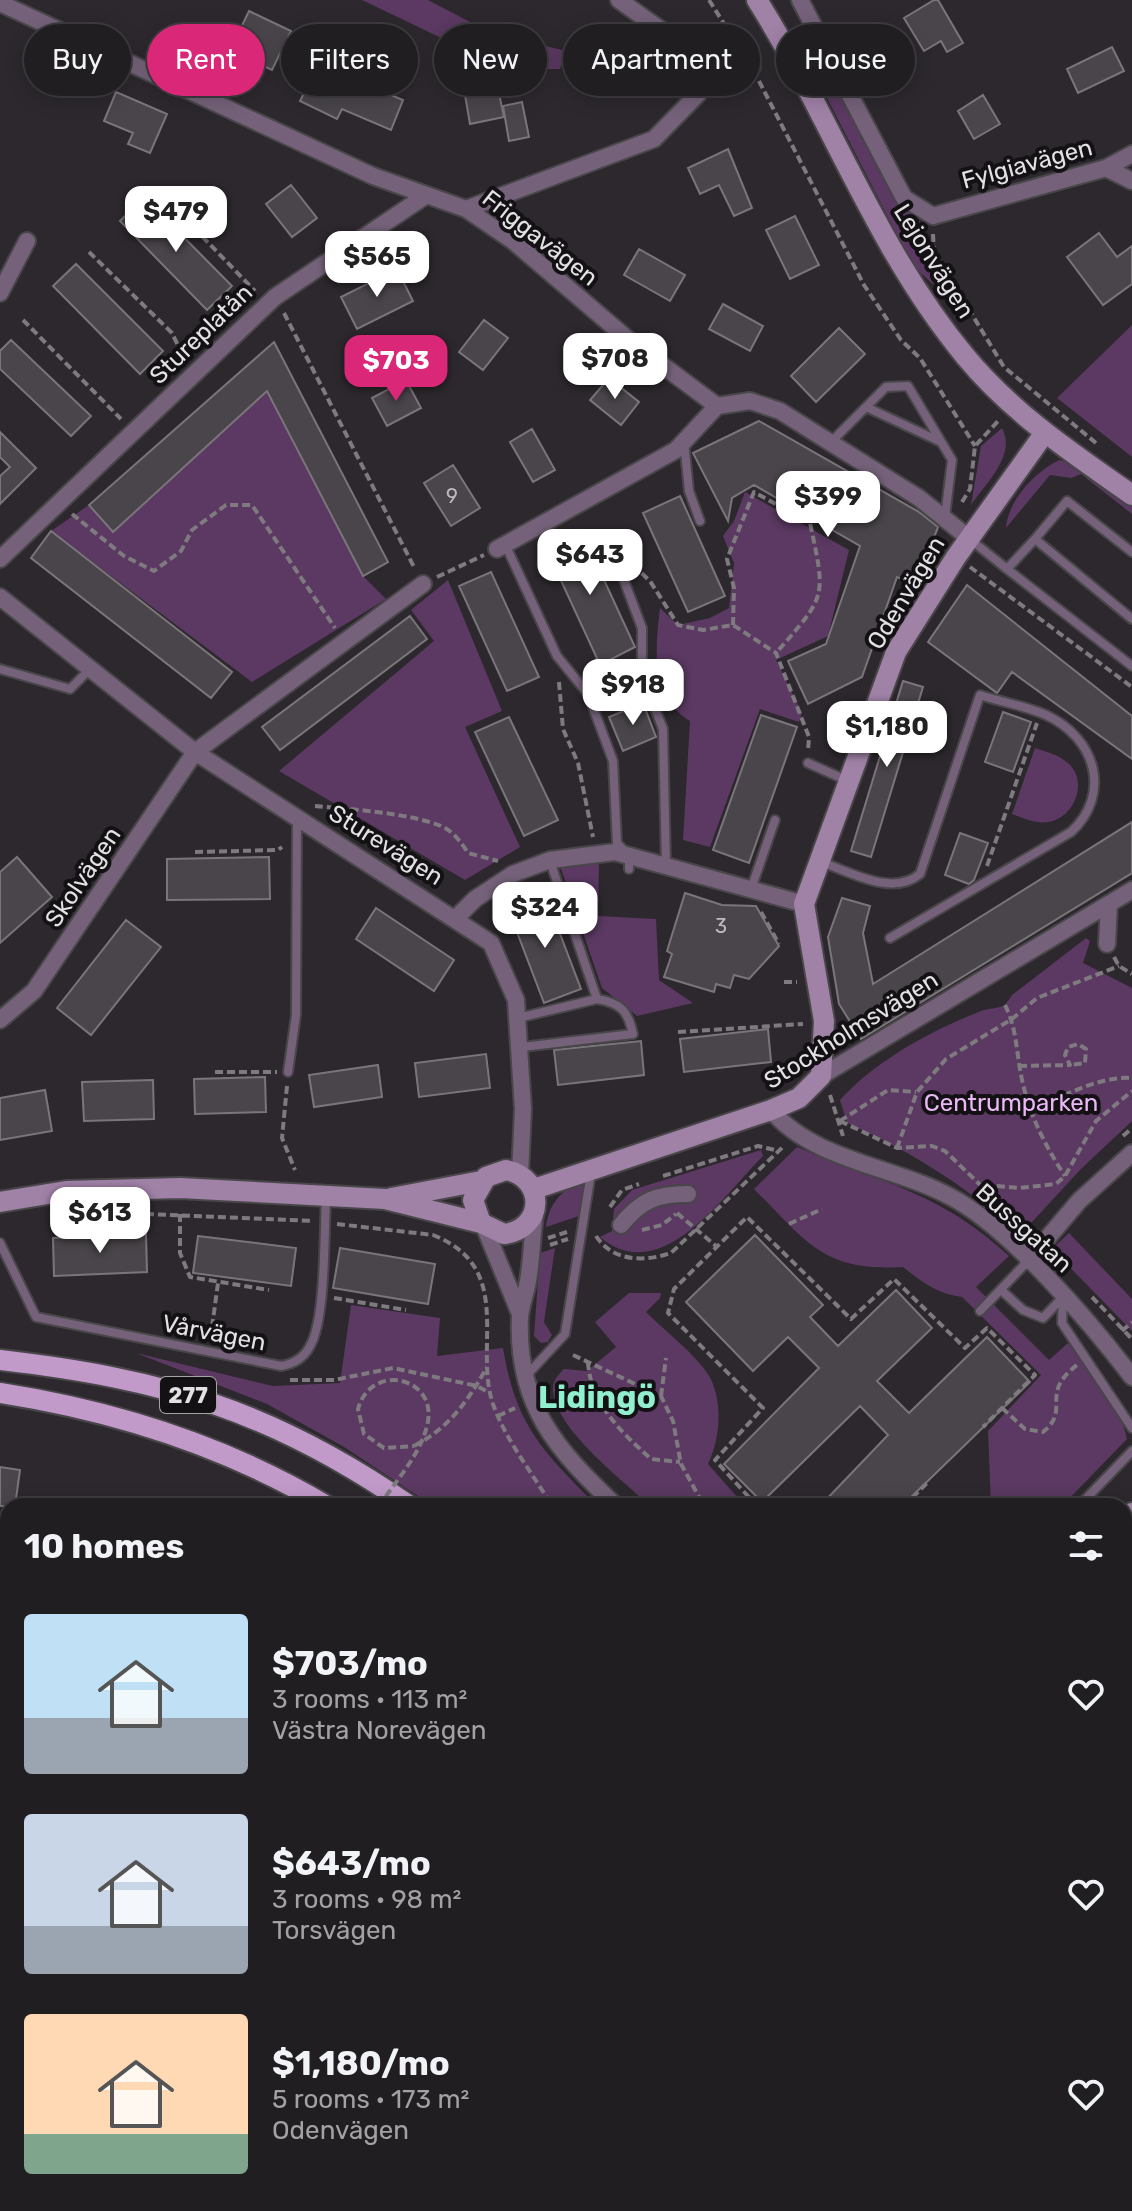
<!DOCTYPE html>
<html lang="en">
<head>
<meta charset="utf-8">
<style>
	:root { --surface:#211e22; --page:#29272a; --text:#f1f3f6; --muted:#a2a2a5; --line:#3e3c40; --accent:#db2777 }
	body { margin:0; font-family:Rubik,sans-serif; background:var(--page); color:var(--text); height:100vh; display:flex; flex-direction:column; font-size:30px; white-space:nowrap }
	* { box-sizing:border-box; margin:0 }
	p { font-size:26px; color:var(--muted) }
	.icon { flex:none; width:44px; height:44px; fill:none; stroke:currentColor; stroke-width:2; stroke-linecap:round; stroke-linejoin:round }
	.map { position:relative; flex:1; overflow:hidden }
	.side { position:absolute; left:0px; top:1498px; width:1132px; height:714px; display:flex; flex-direction:column; background:var(--surface); border-radius:24px 24px 0 0; box-shadow:0 4px 20px #0003,0 0 0 2px var(--line) }
	.side>* { flex:none }
	.guide { position:absolute; left:24px; top:24px; width:1084px; height:72px; display:flex; gap:16px }
	.price { position:absolute; translate:-50% -68px; padding:0 18px; border-radius:16px; background:#fff; color:#222; font-size:26px; line-height:52px; filter:drop-shadow(0 2px 4px #0008) }
	.price::after { content:''; position:absolute; left:50%; top:48px; width:24px; height:18px; margin-left:-12px; background:inherit; clip-path:polygon(0 0,100% 0,50% 100%) }
	.price.current { background:var(--accent); color:#fff }
	ul { padding:0; list-style:none }
	li { display:flex; align-items:center; gap:24px; height:200px; padding:0 24px }
	li span { display:grid; place-items:center; flex:none; width:224px; height:160px; border-radius:8px; color:#555 }
	li>.icon { margin-inline-start:auto }
	span .icon { width:96px; height:96px; fill:#fffc; stroke-width:1 }
	li b { font-size:34px }
	h2 { display:flex; justify-content:space-between; align-items:center; height:96px; padding:0 24px; font-size:34px }
	.pill { padding:0 28px; border-radius:36px; background:var(--surface); box-shadow:0 4px 20px #0003,0 0 0 2px var(--line); font-size:28px; line-height:72px }
	.pill.current { background:var(--accent); color:#fff }
	.map>svg:first-child { display:block }
	.green { fill:#5b3962 }
	.building { fill:#49454a; stroke:#7a757b; stroke-width:2 }
	.lines { fill:none; stroke-linecap:round; stroke-linejoin:round }
	.lane-casing { stroke:#49464a; stroke-width:12 }
	.street-casing { stroke:#49464a; stroke-width:20 }
	.secondary-casing { stroke:#49464a; stroke-width:24 }
	.primary-casing { stroke:#49464a; stroke-width:24 }
	.path { stroke:#7e7a7f; stroke-width:4; stroke-dasharray:8 4; stroke-linecap:butt }
	.lane { stroke:#75627a; stroke-width:8 }
	.street { stroke:#75627a; stroke-width:16 }
	.secondary { stroke:#a082a7; stroke-width:20 }
	.primary { stroke:#c19aca; stroke-width:20 }
	.path-bridge { stroke:#7e7a7f; stroke-width:4; stroke-dasharray:8 4; stroke-linecap:butt }
	.labels { text-anchor:middle; stroke-width:8; stroke-linejoin:round; paint-order:stroke }
	.number-label { font-size:20px; fill:#bdbabe }
	.shield { fill:#131114; stroke:#a5a3a6; stroke-width:2 }
	.shield-label { font-size:22px; font-weight:bold; fill:#e4e1e5 }
	.street-label { font-size:24px; fill:#e4e1e5; stroke:#131114 }
	.park-label { font-size:24px; fill:#eab8f6; stroke:#131114 }
	.district-label { font-size:32px; font-weight:bold; fill:#91eece; stroke:#131114 }
</style>
</head>
<body>
<div class="map">
<svg width="1132" height="2211" viewBox="0 0 1132 2211">
	<rect width="100%" height="100%" fill="#2c282d"/>
	<path class="green" d="M 362,0 L 428,0 L 489,32 L 566,51 L 560,69 L 506,69 Z
		M 814,49 L 893,193 L 923,225 L 947,287 L 942,292 L 913,266 L 804,53 Z
		M 1132,325 L 1132,457 L 1057,398 Z
		M 267,391 L 363,576 L 386,599 L 252,682 L 51,531 L 89,505 L 114,532 Z
		M 1002,428 C 1017,455 985,484 971,505 L 981,446 Z
		M 1059,460 L 1078,465 L 1132,504 L 1132,514 L 1081,474 L 1071,478 L 1050,475 L 1006,528 C 1008,500 1034,473 1059,460 Z
		M 745,492 L 849,550 L 828,636 L 776,660 L 802,713 L 799,722 L 760,709 L 710,847 L 683,840 L 690,721 C 650,696 655,650 660,608 L 678,625 L 710,618 L 729,608 L 734,563 L 723,536 L 734,521 Z
		M 448,580 L 502,711 L 465,727 L 520,847 L 465,880 L 279,771 L 434,641 L 411,610 Z
		M 1035,748 C 1047,752 1060,755 1069,764 C 1089,783 1073,819 1048,822 C 1035,824 1024,818 1012,814 Z
		M 599,861 L 598,916 L 656,919 L 659,980 L 693,1003 L 637,1016 L 602,988 L 560,866 Z
		M 1086,938 L 1090,941 L 1083,963 L 1132,988 L 1132,1121 L 1081,1169 L 1020,1235 C 969,1188 911,1151 847,1123 L 840,1100 C 875,1061 932,1030 981,1011 C 989,1008 997,1009 1005,1005 L 1012,995 Z
		M 797,1147 C 881,1183 939,1191 1009,1256 L 976,1287 L 1049,1360 L 1068,1343 C 1090,1372 1120,1402 1127,1439 L 1062,1506 L 991,1506 L 988,1431 L 1041,1375 L 962,1297 C 937,1294 922,1282 903,1267 C 823,1272 807,1242 754,1189 Z
		M 761,1150 L 763,1156 C 724,1195 661,1289 600,1237 L 612,1231 L 614,1209 L 632,1190 Z
		M 585,1178 L 579,1216 L 546,1227 C 549,1202 563,1189 585,1178 Z
		M 1069,1233 L 1132,1299 L 1132,1331 L 1052,1249 Z
		M 555,1248 L 544,1322 L 552,1335 L 548,1342 L 541,1343 L 534,1336 L 540,1253 Z
		M 629,1293 L 661,1293 L 660,1298 L 646,1312 C 664,1330 695,1354 708,1374 C 724,1400 720,1440 708,1464 L 745,1506 L 650,1506 C 622,1479 557,1431 553,1391 C 552,1381 558,1375 564,1369 L 587,1371 L 616,1347 L 595,1322 Z
		M 351,1305 L 440,1318 L 437,1356 L 503,1348 C 516,1427 543,1451 597,1506 L 433,1506 L 344,1447 L 267,1404 L 136,1353 L 273,1386 L 340,1383 Z
		M 0,1560 L 8,1561 L 8,1705 L 0,1703 Z
		M 0,1938 L 8,1939 L 8,2112 L 0,2112 Z"/>
	<path class="building" d="M 934,0 L 938,0 L 963,43 L 947,52 L 941,41 L 924,51 L 904,18 Z
		M 249,11 L 291,31 L 272,70 L 230,50 Z
		M 623,45 L 647,62 L 629,86 L 605,68 Z
		M 1112,47 L 1124,71 L 1078,93 L 1067,69 Z
		M 323,73 L 350,96 L 357,81 L 403,100 L 391,130 L 342,109 L 337,119 L 300,101 L 308,85 L 316,89 Z
		M 490,81 L 492,90 L 498,89 L 504,117 L 470,124 L 465,95 L 474,93 L 472,84 Z
		M 116,92 L 167,114 L 150,153 L 128,144 L 133,133 L 104,121 Z
		M 983,95 L 1000,124 L 974,139 L 958,111 Z
		M 522,102 L 529,137 L 509,141 L 503,106 Z
		M 728,149 L 752,208 L 734,216 L 719,185 L 700,194 L 688,168 Z
		M 291,185 L 317,218 L 292,237 L 266,204 Z
		M 144,197 L 232,286 L 207,310 L 120,221 Z
		M 795,216 L 819,265 L 790,279 L 766,230 Z
		M 1099,233 L 1117,257 L 1132,246 L 1132,284 L 1103,305 L 1067,257 Z
		M 639,249 L 685,275 L 670,301 L 624,275 Z
		M 76,264 L 163,351 L 140,374 L 53,286 Z
		M 397,269 L 413,301 L 357,329 L 341,297 Z
		M 723,304 L 763,326 L 750,351 L 709,329 Z
		M 484,320 L 508,338 L 483,370 L 459,352 Z
		M 839,328 L 865,354 L 816,402 L 791,376 Z
		M 11,340 L 91,416 L 71,436 L 0,369 L 0,351 Z
		M 274,342 L 388,562 L 363,576 L 267,391 L 113,532 L 89,505 Z
		M 609,378 L 639,402 L 621,425 L 590,400 Z
		M 406,380 L 421,408 L 387,426 L 372,398 Z
		M 759,421 L 919,512 L 938,527 L 916,585 L 897,577 L 862,677 L 808,704 L 788,661 L 826,644 L 860,546 L 754,485 L 732,498 L 728,521 L 693,453 Z
		M 532,429 L 555,470 L 533,482 L 510,442 Z
		M 0,432 L 36,468 L 0,504 L 0,476 L 10,467 L 0,457 Z
		M 453,465 L 480,508 L 451,526 L 424,483 Z
		M 680,496 L 725,596 L 688,612 L 643,513 Z
		M 581,530 L 635,647 L 600,665 L 545,546 Z
		M 51,531 L 232,672 L 211,698 L 31,558 Z
		M 491,572 L 539,677 L 507,691 L 459,586 Z
		M 967,585 L 1132,716 L 1132,759 L 1012,672 L 997,693 L 928,642 Z
		M 410,616 L 427,639 L 280,750 L 262,727 Z
		M 903,681 L 923,687 L 871,857 L 851,851 Z
		M 643,703 L 656,737 L 623,751 L 609,717 Z
		M 1003,712 L 1031,722 L 1013,772 L 985,762 Z
		M 761,715 L 797,727 L 749,863 L 713,850 Z
		M 509,717 L 558,820 L 524,836 L 475,732 Z
		M 1132,822 L 1132,873 L 861,1039 L 839,1004 L 828,937 L 842,898 L 870,906 L 863,933 L 873,984 Z
		M 960,833 L 988,843 L 974,880 L 969,884 L 945,875 Z
		M 17,857 L 52,897 L 0,943 L 0,872 Z
		M 269,857 L 270,899 L 167,900 L 167,859 Z
		M 685,893 L 722,905 L 756,906 L 779,946 L 749,979 L 734,975 L 730,988 L 716,984 L 714,992 L 664,977 L 672,954 L 667,951 Z
		M 546,897 L 581,989 L 544,1003 L 509,911 Z
		M 376,908 L 454,960 L 434,991 L 356,939 Z
		M 126,920 L 161,947 L 91,1035 L 57,1008 Z
		M 768,1029 L 771,1062 L 684,1072 L 680,1039 Z
		M 641,1041 L 644,1075 L 558,1085 L 554,1050 Z
		M 486,1054 L 490,1088 L 419,1097 L 415,1063 Z
		M 378,1065 L 382,1097 L 314,1107 L 309,1075 Z
		M 265,1077 L 266,1112 L 195,1114 L 194,1079 Z
		M 153,1080 L 154,1119 L 84,1121 L 82,1082 Z
		M 45,1090 L 52,1131 L 0,1140 L 0,1098 Z
		M 146,1234 L 147,1272 L 54,1276 L 53,1238 Z
		M 755,1235 L 823,1305 L 810,1317 L 838,1346 L 896,1290 L 932,1328 L 877,1381 L 909,1413 L 987,1337 L 1030,1382 L 902,1506 L 820,1506 L 888,1435 L 860,1406 L 762,1502 L 724,1464 L 819,1368 L 788,1337 L 753,1371 L 686,1302 Z
		M 198,1236 L 296,1248 L 291,1286 L 193,1273 Z
		M 340,1248 L 435,1264 L 428,1304 L 333,1288 Z
		M 0,1467 L 20,1470 L 15,1506 L 0,1506 Z"/>
	<g class="lines">
		<g class="lane-casing">
			<path id="lane" d="M 866,407 L 941,442
				M 684,442 L 689,491 L 700,521
				M 831,442 L 886,387 L 908,386 L 952,460 L 945,517
				M 1035,539 L 1067,501 L 1132,552
				M 971,540 L 1007,569 L 1035,539 L 1132,619
				M 609,541 L 642,628 L 642,675 L 663,729 L 666,866
				M 505,544 L 557,656 L 588,694 L 613,761 L 617,843 L 629,856 L 629,869
				M 1007,569 L 1132,666
				M 0,669 L 70,689 L 90,669
				M 808,763 L 848,781
				M 821,862 C 851,872 892,897 920,874 L 980,695 C 1001,702 1026,706 1046,715 C 1096,738 1112,794 1071,832 L 890,938
				M 751,889 L 775,820
				M 518,1018 L 597,999 L 550,861
				M 522,1047 L 633,1034 C 628,1011 621,1003 597,999
				M 288,1072 L 296,1015 L 297,818
				M 0,1243 L 36,1317 L 281,1366 C 293,1364 304,1358 310,1346 C 326,1319 324,1232 326,1198
				M 1001,1290 L 1023,1310 L 1043,1318 L 1063,1297
				M 1063,1298 L 1062,1323 L 1132,1428
				M 980,1311 L 1028,1261
				M 525,1377 L 565,1334 L 591,1173
				M 963,1504 L 965,1506
				M 1079,1506 L 1132,1451
				M 1124,1589 L 1132,1593
				M 746,2204 L 748,2211"/>
		</g>
		<g class="street-casing">
			<path id="street" d="M 619,0 L 713,67
				M 800,0 L 904,198 L 933,216 L 1106,168 L 1132,154
				M 0,3 L 373,176 L 466,209 L 513,241 L 630,341 L 717,406 L 750,401 L 780,411 L 919,498 L 970,539
				M 1106,168 L 1132,181
				M 466,209 L 654,139 L 698,94 L 713,67 L 752,67
				M 0,293 L 27,241
				M 497,549 L 676,450 L 717,406
				M 0,559 L 275,297 L 425,196
				M 0,597 L 195,752 L 491,943 L 516,1000 L 523,1109 L 520,1175
				M 456,918 L 475,899 L 513,874 L 550,860 L 615,852 L 804,904
				M 1107,944 L 1109,904
				M 0,1020 L 34,991 L 195,752 L 423,584
				M 821,1076 L 1132,890
				M 771,1110 C 814,1161 894,1166 951,1197 C 1010,1228 1091,1323 1132,1377
				M 535,1213 C 532,1236 532,1258 528,1281 C 526,1293 521,1305 520,1317 C 516,1405 556,1449 616,1506
				M 621,1225 C 641,1200 657,1194 688,1194
				M 484,1226 L 520,1314
				M 1028,1261 L 1079,1201 L 1132,1153
				M 0,1550 L 8,1551
				M 0,1822 L 8,1837
				M 246,2204 L 248,2211
				M 913,2204 L 917,2211
				M 450,2211 L 455,2204"/>
		</g>
		<g class="secondary-casing">
			<path id="secondary" d="M 757,0 C 830,116 877,250 965,356 C 1012,413 1072,453 1132,495
				M 534,1189 L 771,1110 L 799,1098 L 821,1076 L 824,1021 L 804,904 L 896,652 L 956,557 L 1044,434
				M 391,1198 L 481,1181
				M 0,1202 L 66,1191 L 180,1188 L 385,1199 L 481,1223 L 504,1234 C 545,1229 546,1178 506,1170 L 486,1177 L 473,1200 L 481,1223
				M 1124,1519 L 1132,1513
				M 766,2204 L 769,2211
				M 797,2204 L 799,2211"/>
		</g>
		<g class="primary-casing">
			<path id="primary" d="M 0,1360 C 164,1379 273,1411 410,1506
				M 0,1393 C 115,1411 226,1446 327,1506"/>
		</g>
		<path class="path" d="M 709,0 L 740,49
			M 759,81 L 864,285 L 901,340 L 920,358 L 975,446
			M 169,202 L 255,291
			M 933,234 L 934,252 L 1004,367 L 1096,443
			M 89,252 L 172,333 L 184,358
			M 284,313 L 415,569
			M 23,320 L 121,419
			M 962,502 L 970,489 L 975,446 L 1000,419
			M 72,514 L 124,556 L 154,571 L 181,551 L 192,530 L 226,505 L 252,505 L 335,628
			M 633,565 L 650,581 L 678,625 L 703,630 L 733,625 L 776,653 L 809,737 L 808,751
			M 970,567 L 1132,687
			M 437,577 L 484,555
			M 733,625 L 734,588 L 727,559 L 754,492 L 810,523 C 826,598 827,595 776,653
			M 559,682 L 563,729 L 578,763 L 593,837
			M 315,806 C 350,809 409,813 441,826 C 453,831 461,842 468,853 L 498,861
			M 195,852 L 278,850 L 282,847
			M 987,866 L 1037,723
			M 761,912 L 779,944
			M 1114,957 L 1119,966 L 1132,974
			M 784,982 L 797,982
			M 1005,1005 C 1018,1031 1016,1056 1023,1084 C 1030,1116 1047,1149 1065,1176
			M 678,1032 L 803,1024
			M 1019,1066 L 1070,1065 L 1065,1055 L 1068,1047 L 1078,1044 L 1086,1049 L 1085,1063 L 1070,1065
			M 215,1072 L 277,1072
			M 287,1086 L 282,1138 L 295,1170
			M 830,1095 L 843,1136
			M 1031,1110 C 1062,1097 1098,1076 1132,1078
			M 840,1121 L 897,1148 L 932,1146 L 945,1151 L 1022,1225
			M 840,1121 L 888,1090 L 916,1092
			M 1123,1136 L 1132,1128
			M 897,1148 L 917,1092 L 946,1059 L 1012,1019 L 1037,998 L 1119,966
			M 663,1176 L 758,1146 L 779,1151
			M 985,1185 L 1019,1188 L 1056,1184 L 1065,1176 L 1096,1121 L 1132,1091
			M 610,1207 L 622,1190 L 639,1184
			M 98,1212 L 313,1221
			M 677,1213 L 716,1246
			M 180,1214 L 180,1253 L 190,1277 L 269,1290
			M 50,1216 L 73,1213
			M 337,1224 L 433,1235 C 516,1268 473,1346 493,1404 C 505,1439 533,1474 552,1506
			M 789,1224 L 822,1209
			M 642,1230 L 662,1225 L 676,1214
			M 596,1236 C 613,1262 644,1262 671,1253 L 784,1146
			M 548,1238 L 567,1232
			M 550,1245 L 568,1239
			M 1092,1297 L 1132,1339
			M 334,1298 L 406,1310
			M 212,1327 L 218,1283
			M 1122,1331 L 1132,1322
			M 573,1355 L 661,1396 L 673,1421 L 681,1464 L 704,1506
			M 588,1362 C 590,1403 622,1433 651,1459 L 680,1462
			M 290,1380 L 334,1380 L 393,1368 L 477,1386 L 490,1393
			M 661,1396 L 666,1358
			M 1002,1408 L 1025,1429 L 1043,1432 C 1072,1409 1038,1395 1077,1365
			M 498,1416 L 515,1408
			M 414,1446 C 449,1428 468,1401 487,1367
			M 757,1506 L 715,1460 L 763,1408 L 668,1313 L 674,1289 L 747,1217 L 851,1319 L 894,1279 L 965,1348 L 987,1328 L 1035,1375 L 983,1427
			M 904,1506 L 927,1483
			M 0,1639 L 8,1644
			M 0,1962 L 8,1964
			M 672,2204 L 680,2211
			M 833,2209 L 850,2204"/>
		<use href="#lane" class="lane"/>
		<use href="#street" class="street"/>
		<use href="#secondary" class="secondary"/>
		<use href="#primary" class="primary"/>
		<path class="path-bridge" d="M 379,1506 C 395,1482 420,1455 427,1426 C 440,1377 371,1361 358,1409 L 364,1434 L 384,1448 L 414,1446"/>
	</g>
	<g class="labels">
		<g class="number-label">
			<text x="452" y="503">9</text>
			<text x="721" y="933">3</text>
		</g>
		<rect class="shield" x="160" y="1377" width="56" height="36" rx="6"/>
		<g class="shield-label">
			<text x="188" y="1403">277</text>
		</g>
		<g class="street-label">
			<text transform="translate(1027 164) rotate(-15)" y="8">Fylgiavägen</text>
			<text transform="translate(540 238) rotate(38)" y="8">Friggavägen</text>
			<text transform="translate(934 261) rotate(58)" y="8">Lejonvägen</text>
			<text transform="translate(201 334) rotate(-44)" y="8">Stureplatån</text>
			<text transform="translate(906 593) rotate(-59)" y="8">Odenvägen</text>
			<text transform="translate(386 845) rotate(32)" y="8">Sturevägen</text>
			<text transform="translate(83 877) rotate(-56)" y="8">Skolvägen</text>
			<text transform="translate(851 1030) rotate(-32)" y="8">Stockholmsvägen</text>
			<text transform="translate(1024 1228) rotate(42)" y="8">Bussgatan</text>
			<text transform="translate(214 1333) rotate(11)" y="8">Vårvägen</text>
		</g>
		<g class="park-label">
			<text x="1011" y="1111">Centrumparken</text>
		</g>
		<g class="district-label">
			<text x="597" y="1408">Lidingö</text>
		</g>
	</g>
</svg>
<b class="price" style="left:176px;top:254px">$479</b>
<b class="price" style="left:377px;top:299px">$565</b>
<b class="price" style="left:615px;top:401px">$708</b>
<b class="price current" style="left:396px;top:403px">$703</b>
<b class="price" style="left:828px;top:539px">$399</b>
<b class="price" style="left:590px;top:597px">$643</b>
<b class="price" style="left:633px;top:727px">$918</b>
<b class="price" style="left:887px;top:769px">$1,180</b>
<b class="price" style="left:545px;top:950px">$324</b>
<b class="price" style="left:100px;top:1255px">$613</b>
<div class="guide">
<a class="pill">Buy</a>
<a class="pill current">Rent</a>
<a class="pill">Filters</a>
<a class="pill">New</a>
<a class="pill">Apartment</a>
<a class="pill">House</a>
</div>
<section class="side">
<h2>10 homes<svg class="icon" aria-label="filters" viewBox="0 0 24 24"><path d="M4 7h16M4 17h16"/><circle cx="9" cy="7" r="2"/><circle cx="15" cy="17" r="2"/></svg></h2>
<ul>
<li><span style="background:linear-gradient(#bfe0f5 65%,#9aa5b1 0)"><svg class="icon" aria-label="home" viewBox="0 0 24 24"><path d="M3 11l9-7 9 7M6 9v11h12V9"/></svg></span><div><b>$703/mo</b><p>3 rooms · 113 m²</p><p>Västra Norevägen</p></div><svg class="icon" aria-label="heart" viewBox="0 0 24 24"><path d="M12 20l-8-8c-3-5 5-10 8-4 3-6 11-1 8 4z"/></svg></li>
<li><span style="background:linear-gradient(#c9d6e8 70%,#9aa5b1 0)"><svg class="icon" aria-label="home" viewBox="0 0 24 24"><path d="M3 11l9-7 9 7M6 9v11h12V9"/></svg></span><div><b>$643/mo</b><p>3 rooms · 98 m²</p><p>Torsvägen</p></div><svg class="icon" aria-label="heart" viewBox="0 0 24 24"><path d="M12 20l-8-8c-3-5 5-10 8-4 3-6 11-1 8 4z"/></svg></li>
<li><span style="background:linear-gradient(#ffd9b3 75%,#7fa58c 0)"><svg class="icon" aria-label="home" viewBox="0 0 24 24"><path d="M3 11l9-7 9 7M6 9v11h12V9"/></svg></span><div><b>$1,180/mo</b><p>5 rooms · 173 m²</p><p>Odenvägen</p></div><svg class="icon" aria-label="heart" viewBox="0 0 24 24"><path d="M12 20l-8-8c-3-5 5-10 8-4 3-6 11-1 8 4z"/></svg></li>
</ul>
</section>
</div>
</body>
</html>
